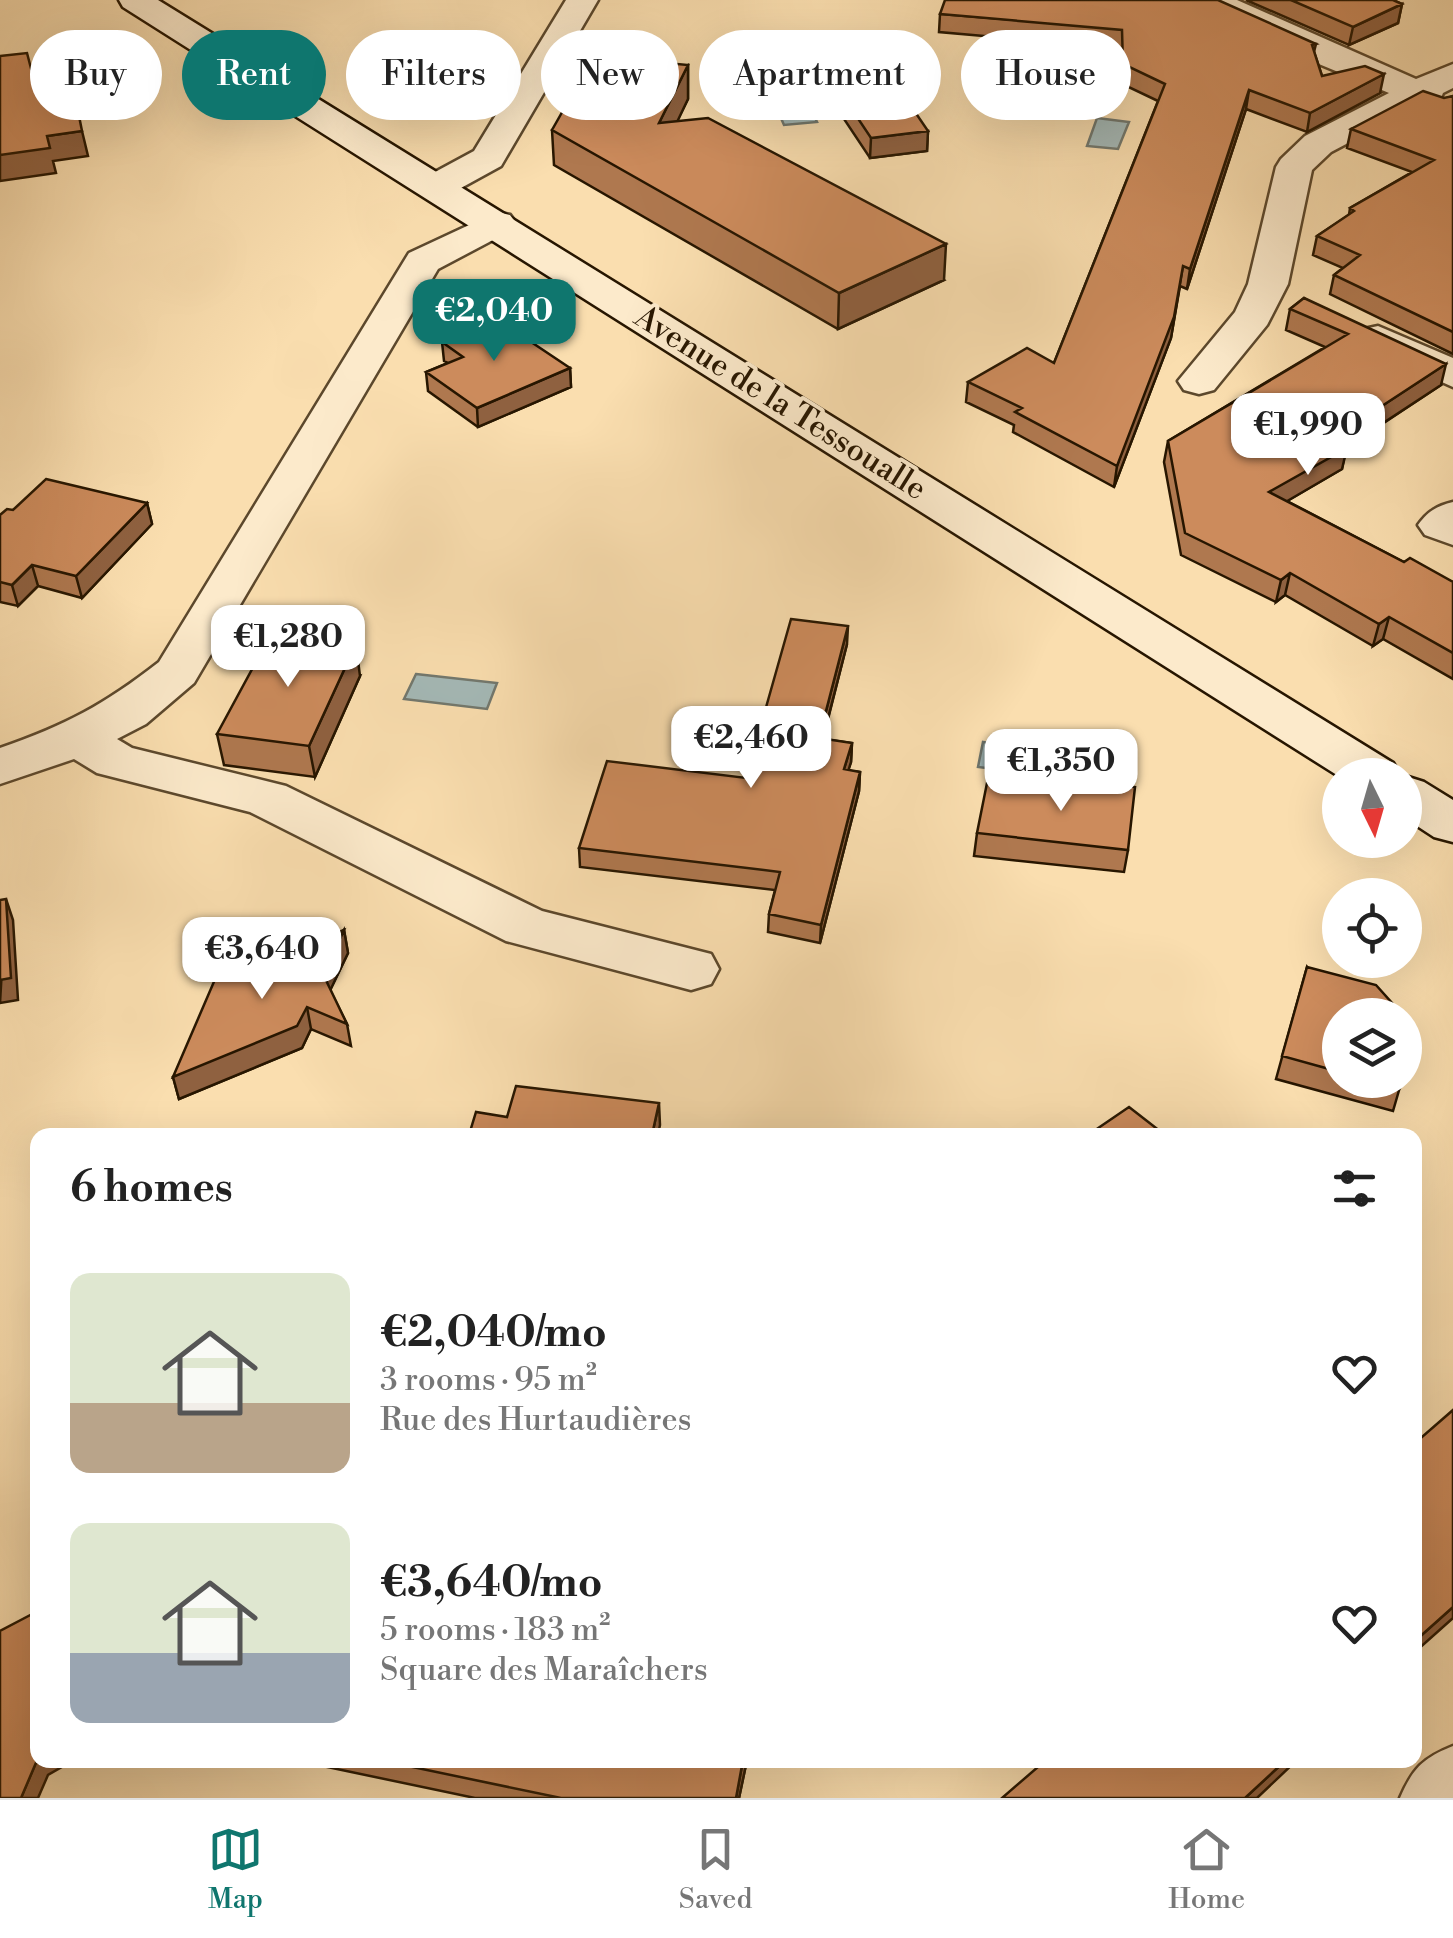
<!DOCTYPE html>
<html lang="en">
<head>
<meta charset="utf-8">
<style>
	:root { --surface:#fff; --page:#f6f6f6; --text:#222; --muted:#767676; --line:#e0e0e0; --accent:#0f766e }
	body { margin:0; font-family:"Libre Bodoni",serif; background:var(--page); color:var(--text); height:100vh; display:flex; flex-direction:column; font-size:38px; white-space:nowrap }
	* { box-sizing:border-box; margin:0 }
	p { font-size:32px; color:var(--muted) }
	.icon { flex:none; width:55px; height:55px; fill:none; stroke:currentColor; stroke-width:2; stroke-linecap:round; stroke-linejoin:round }
	.map { position:relative; flex:1; overflow:hidden }
	.drawer { position:absolute; left:30px; top:1128px; width:1392px; height:640px; display:flex; flex-direction:column; background:var(--surface); border-radius:20px; box-shadow:0 10px 40px #0002 }
	.drawer>* { flex:none }
	.hud { position:absolute; left:30px; top:30px; width:1395px; height:90px; display:flex; gap:20px }
	.needle { width:65px; rotate:175deg }
	.fabs { position:absolute; left:1322px; top:758px; display:grid; gap:20px }
	.fabs a { display:grid; place-items:center; width:100px; height:100px; border-radius:50%; background:var(--surface); box-shadow:0 10px 40px #0002; font-size:50px }
	.price { position:absolute; translate:-50% -85px; padding:0 22px; border-radius:20px; background:#fff; color:#222; font-size:32px; line-height:65px; filter:drop-shadow(0 2px 5px #0008) }
	.price::after { content:''; position:absolute; left:50%; top:60px; width:30px; height:22px; margin-left:-15px; background:inherit; clip-path:polygon(0 0,100% 0,50% 100%) }
	.price.selected { background:var(--accent); color:#fff }
	ul { padding:0; list-style:none }
	li { display:flex; align-items:center; gap:30px; height:250px; padding:0 40px }
	li span { display:grid; place-items:center; flex:none; width:280px; height:200px; border-radius:20px; color:#555 }
	li>.icon { margin-inline-start:auto }
	span .icon { width:120px; height:120px; fill:#fffc; stroke-width:1 }
	li b { font-size:42px }
	h2 { display:flex; justify-content:space-between; align-items:center; height:120px; padding:0 40px; font-size:42px }
	.pill { padding:0 35px; border-radius:45px; background:var(--surface); box-shadow:0 10px 40px #0002; font-size:35px; line-height:90px }
	.pill.selected { background:var(--accent); color:#fff }
	.tabs { display:flex; justify-content:space-around; align-items:center; height:140px; border-top:2px solid var(--line); background:var(--surface); font-size:28px; color:var(--muted) }
	.tabs a { display:grid; justify-items:center; gap:5px }
	.tabs .selected { color:var(--accent) }
	.map>svg:first-child { display:block }
	.water { fill:#a4b9b7; stroke:#72786e; stroke-width:2.5 }
	.lines { fill:none; stroke-linecap:round; stroke-linejoin:round }
	.street-casing { stroke:#5c482c; stroke-width:5 }
	.secondary-casing { stroke:#271600; stroke-width:5 }
	.street { fill:#fceacb; fill-rule:evenodd }
	.secondary { fill:#fceacb; fill-rule:evenodd }
	.wall { fill:#af784f; stroke:#271600; stroke-width:2.5 }
	.shaded-wall { fill:#8f6140; stroke:#271600; stroke-width:2.5 }
	.building { fill:#cc8b5c; stroke:#271600; stroke-width:2.5 }
	.labels { text-anchor:middle; stroke-width:8; stroke-linejoin:round; paint-order:stroke }
	.far-street-label { font-size:32px; fill:#271600; stroke:#fceacb }
</style>
</head>
<body>
<div class="map">
<svg width="1453" height="1798" viewBox="0 0 1453 1798">
	<rect width="100%" height="100%" fill="#fadeaf"/>
	<filter id="stains"><feTurbulence type="fractalNoise" baseFrequency=".002" numOctaves="4"/><feColorMatrix values="0 0 0 0 .2 0 0 0 0 .09 0 0 0 0 .02 0 0 0 .5 -.17"/></filter>
	<radialGradient id="worn" r=".72"><stop offset=".6" stop-color="#630" stop-opacity="0"/><stop offset="1" stop-color="#630" stop-opacity=".3"/></radialGradient>
	<path class="water" d="M 801,88 L 817,122 L 784,125 L 769,91 Z
		M 1097,118 L 1129,122 L 1118,149 L 1087,146 Z
		M 416,674 L 497,683 L 487,709 L 404,699 Z
		M 983,742 L 1070,753 L 1067,778 L 978,767 Z"/>
	<g class="lines">
		<g class="street-casing">
			<path id="street" d="M 566,0 L 598,0 L 501,166 L 450,194 L 437,197 L 424,194 L 418,186 L 424,178 L 474,151 Z
				M 1195,0 L 1237,0 L 1416,79 L 1453,64 L 1453,88 L 1443,93 L 1439,103 L 1420,105 L 1331,152 L 1312,170 L 1288,284 L 1267,325 L 1214,390 L 1199,394 L 1184,390 L 1178,381 L 1235,312 L 1248,284 L 1276,167 L 1281,159 L 1305,136 L 1389,93 L 1314,62 L 1199,7 Z
				M 497,212 L 510,215 L 516,223 L 510,231 L 438,269 L 194,683 L 146,724 L 117,739 L 132,748 L 286,786 L 542,911 L 711,954 L 719,969 L 711,984 L 691,990 L 506,941 L 250,812 L 97,773 L 74,759 L 0,784 L 0,748 C 66,725 104,705 159,662 L 409,253 Z
				M 1378,326 L 1453,358 L 1453,387 L 1364,347 L 1357,338 L 1364,329 Z
				M 1453,502 L 1453,545 L 1425,535 L 1418,525 C 1428,511 1437,506 1453,502 Z
				M 1453,1746 L 1453,1798 L 1400,1798 C 1413,1768 1423,1758 1453,1746 Z"/>
		</g>
		<g class="secondary-casing">
			<path id="secondary" d="M 119,0 L 158,0 L 1393,763 L 1401,775 L 1340,777 L 123,7 Z
				M 1405,776 L 1424,782 L 1453,800 L 1453,842 L 1434,837 L 1405,818 Z"/>
		</g>
		<use href="#street" class="street"/>
		<use href="#secondary" class="secondary"/>
	</g>
	<path class="wall" d="M 1246,0 L 1393,0 L 1402,4 L 1398,23 L 1349,45 Z
		M 940,14 L 1316,44 L 1314,52 L 1322,76 L 1380,93 L 1307,132 L 1246,109 L 1187,289 L 1180,286 L 1171,338 L 1114,487 L 1013,432 L 1014,425 L 966,402 L 968,382 L 1054,363 L 1158,101 L 1120,83 L 1120,48 L 939,32 Z
		M 688,65 L 688,99 L 677,121 L 944,280 L 838,329 L 554,165 L 552,130 Z
		M 839,90 L 928,131 L 927,151 L 870,158 L 838,110 Z
		M 1453,96 L 1453,354 L 1330,294 L 1334,275 L 1343,268 L 1313,255 L 1317,236 L 1349,215 L 1350,208 L 1412,172 L 1347,148 L 1351,129 Z
		M 1304,298 L 1441,385 L 1346,448 L 1342,469 L 1287,501 L 1404,562 L 1453,582 L 1453,679 L 1383,639 L 1373,646 L 1285,595 L 1276,602 L 1181,555 L 1164,462 L 1168,441 L 1325,347 L 1286,330 L 1290,309 Z
		M 442,342 L 570,368 L 571,387 L 478,427 L 428,391 L 426,372 L 448,363 L 444,361 Z
		M 147,503 L 152,524 L 82,598 L 38,586 L 18,606 L 0,602 L 0,515 L 13,510 Z
		M 847,644 L 823,739 L 852,743 L 851,762 L 848,770 L 860,772 L 859,791 L 820,943 L 768,932 L 769,914 L 775,890 L 580,867 L 579,848 L 746,778 Z
		M 360,676 L 315,777 L 224,765 L 217,734 Z
		M 1073,781 L 1128,850 L 1124,872 L 974,856 L 977,833 L 1071,792 Z
		M 344,930 L 348,953 L 330,990 L 347,1024 L 351,1046 L 311,1029 L 302,1048 L 179,1099 L 173,1077 Z
		M 1307,967 L 1340,1015 L 1340,1080 L 1402,1080 L 1393,1111 L 1276,1079 Z
		M 294,1760 L 747,1760 L 739,1798 L 475,1798 Z"/>
	<path class="shaded-wall" d="M 1402,4 L 1398,23 L 1349,45 L 1353,27 Z
		M 688,65 L 688,99 L 660,158 L 659,123 Z
		M 1384,74 L 1380,93 L 1307,132 L 1310,113 Z
		M 1249,90 L 1246,109 L 1187,289 L 1190,269 Z
		M 82,131 L 88,156 L 53,161 L 56,173 L 0,181 L 0,155 L 47,136 Z
		M 928,131 L 927,151 L 870,158 L 871,138 Z
		M 946,244 L 944,280 L 838,329 L 839,293 Z
		M 1183,266 L 1171,338 L 1114,487 L 1117,466 Z
		M 1446,364 L 1441,385 L 1342,450 L 1347,448 L 1342,469 L 1265,514 L 1269,492 L 1330,440 Z
		M 570,368 L 571,387 L 478,427 L 477,408 Z
		M 147,503 L 152,524 L 82,598 L 76,576 Z
		M 32,565 L 38,586 L 18,606 L 12,585 Z
		M 1290,573 L 1285,595 L 1276,602 L 1281,580 Z
		M 1389,617 L 1383,639 L 1373,646 L 1379,624 Z
		M 848,626 L 847,644 L 818,757 L 819,738 Z
		M 356,644 L 360,676 L 315,777 L 309,746 Z
		M 852,743 L 851,762 L 843,788 L 844,769 Z
		M 860,772 L 859,791 L 820,943 L 821,925 Z
		M 6,899 L 13,920 L 18,1000 L 0,1003 Z
		M 344,930 L 348,953 L 327,997 L 323,974 Z
		M 307,1007 L 311,1029 L 302,1048 L 179,1099 L 173,1077 Z
		M 659,1103 L 660,1125 L 658,1135 L 652,1135 Z
		M 1453,1607 L 1453,1618 L 1415,1652 L 1415,1641 Z
		M 38,1758 L 38,1760 L 74,1760 L 48,1775 L 38,1798 L 21,1798 Z
		M 743,1760 L 747,1760 L 739,1798 L 736,1798 Z
		M 1286,1760 L 1297,1760 L 1257,1798 L 1245,1798 Z"/>
	<path class="building" d="M 945,0 L 1218,0 L 1316,44 L 1312,45 L 1322,76 L 1365,66 L 1384,74 L 1310,113 L 1249,90 L 1190,269 L 1183,266 L 1174,317 L 1117,466 L 1015,412 L 1022,408 L 968,382 L 1027,348 L 1054,363 L 1165,84 L 1123,64 L 1122,30 L 940,14 Z
		M 1291,0 L 1393,0 L 1402,4 L 1353,27 Z
		M 27,53 L 33,76 L 70,71 L 82,131 L 47,136 L 50,148 L 0,155 L 0,56 Z
		M 594,56 L 688,65 L 659,123 L 708,118 L 946,244 L 839,293 L 552,130 Z
		M 896,84 L 928,131 L 871,138 L 839,90 Z
		M 1423,91 L 1444,98 L 1453,96 L 1453,332 L 1334,275 L 1360,255 L 1317,236 L 1354,211 L 1350,208 L 1434,160 L 1351,129 Z
		M 1304,298 L 1446,364 L 1330,440 L 1347,448 L 1269,492 L 1404,562 L 1410,558 L 1453,582 L 1453,653 L 1389,617 L 1379,624 L 1290,573 L 1281,580 L 1185,533 L 1168,441 L 1348,334 L 1290,309 Z
		M 497,319 L 570,368 L 477,408 L 426,372 L 463,357 L 442,342 Z
		M 46,479 L 147,503 L 76,576 L 32,565 L 12,585 L 0,582 L 0,515 L 7,509 L 13,510 Z
		M 791,619 L 848,626 L 819,738 L 852,743 L 844,769 L 860,772 L 821,925 L 769,914 L 780,872 L 579,848 L 607,761 L 746,778 Z
		M 271,634 L 356,644 L 309,746 L 217,734 Z
		M 1073,781 L 1135,787 L 1128,850 L 977,833 L 987,783 L 1073,792 Z
		M 6,899 L 11,978 L 0,980 L 0,900 Z
		M 344,930 L 323,974 L 347,1024 L 307,1007 L 297,1026 L 173,1077 L 216,977 Z
		M 1307,967 L 1376,985 L 1392,1003 L 1390,1015 L 1340,1015 L 1340,1072 L 1282,1056 Z
		M 1405,1036 L 1411,1037 L 1405,1066 Z
		M 1370,1080 L 1402,1080 L 1400,1088 Z
		M 516,1086 L 659,1103 L 652,1135 L 469,1135 L 476,1112 L 507,1117 Z
		M 1129,1107 L 1165,1135 L 1088,1135 Z
		M 1453,1410 L 1453,1607 L 1415,1641 L 1415,1443 Z
		M 38,1611 L 38,1758 L 21,1798 L 0,1798 L 0,1631 Z
		M 379,1760 L 743,1760 L 736,1798 L 561,1798 Z
		M 1046,1760 L 1286,1760 L 1245,1798 L 1002,1798 Z"/>
	<g class="labels">
		<g class="far-street-label">
			<text transform="translate(781 402) rotate(32)" y="11">Avenue de la Tessoualle</text>
		</g>
	</g>
	<rect width="100%" height="100%" filter="url(#stains)"/>
	<rect width="100%" height="100%" fill="url(#worn)"/>
</svg>
<div class="fabs">
<a><svg class="needle" viewBox="-14 -14 28 28"><path d="M0-13l5 13h-10z" fill="#e53935"/><path d="M0 13l5-13h-10z" fill="#767676"/></svg></a>
<a><svg class="icon" aria-label="locate" viewBox="0 0 24 24"><circle cx="12" cy="12" r="6"/><path d="M12 2v4M12 18v4M2 12h4M18 12h4"/></svg></a>
<a><svg class="icon" aria-label="layers" viewBox="0 0 24 24"><path d="M12 4l9 5-9 5-9-5zM3 14l9 5 9-5"/></svg></a>
</div>
<b class="price selected" style="left:494px;top:364px">€2,040</b>
<b class="price" style="left:1308px;top:478px">€1,990</b>
<b class="price" style="left:288px;top:690px">€1,280</b>
<b class="price" style="left:751px;top:791px">€2,460</b>
<b class="price" style="left:1061px;top:814px">€1,350</b>
<b class="price" style="left:262px;top:1002px">€3,640</b>
<div class="hud">
<a class="pill">Buy</a>
<a class="pill selected">Rent</a>
<a class="pill">Filters</a>
<a class="pill">New</a>
<a class="pill">Apartment</a>
<a class="pill">House</a>
</div>
<section class="drawer">
<h2>6 homes<svg class="icon" aria-label="filters" viewBox="0 0 24 24"><path d="M4 7h16M4 17h16"/><circle cx="9" cy="7" r="2"/><circle cx="15" cy="17" r="2"/></svg></h2>
<ul>
<li><span style="background:linear-gradient(#dfe7d0 65%,#b9a48a 0)"><svg class="icon" aria-label="home" viewBox="0 0 24 24"><path d="M3 11l9-7 9 7M6 9v11h12V9"/></svg></span><div><b>€2,040/mo</b><p>3 rooms · 95 m²</p><p>Rue des Hurtaudières</p></div><svg class="icon" aria-label="heart" viewBox="0 0 24 24"><path d="M12 20l-8-8c-3-5 5-10 8-4 3-6 11-1 8 4z"/></svg></li>
<li><span style="background:linear-gradient(#dfe7d0 65%,#9aa5b1 0)"><svg class="icon" aria-label="home" viewBox="0 0 24 24"><path d="M3 11l9-7 9 7M6 9v11h12V9"/></svg></span><div><b>€3,640/mo</b><p>5 rooms · 183 m²</p><p>Square des Maraîchers</p></div><svg class="icon" aria-label="heart" viewBox="0 0 24 24"><path d="M12 20l-8-8c-3-5 5-10 8-4 3-6 11-1 8 4z"/></svg></li>
</ul>
</section>
</div>
<nav class="tabs">
<a class="selected"><svg class="icon" aria-label="map" viewBox="0 0 24 24"><path d="M3 6l6-2 6 2 6-2v14l-6 2-6-2-6 2zM9 4v14M15 6v14"/></svg>Map</a>
<a><svg class="icon" aria-label="saved" viewBox="0 0 24 24"><path d="M7 4h10v16l-5-4-5 4z"/></svg>Saved</a>
<a><svg class="icon" aria-label="home" viewBox="0 0 24 24"><path d="M3 11l9-7 9 7M6 9v11h12V9"/></svg>Home</a>
</nav>
</body>
</html>
